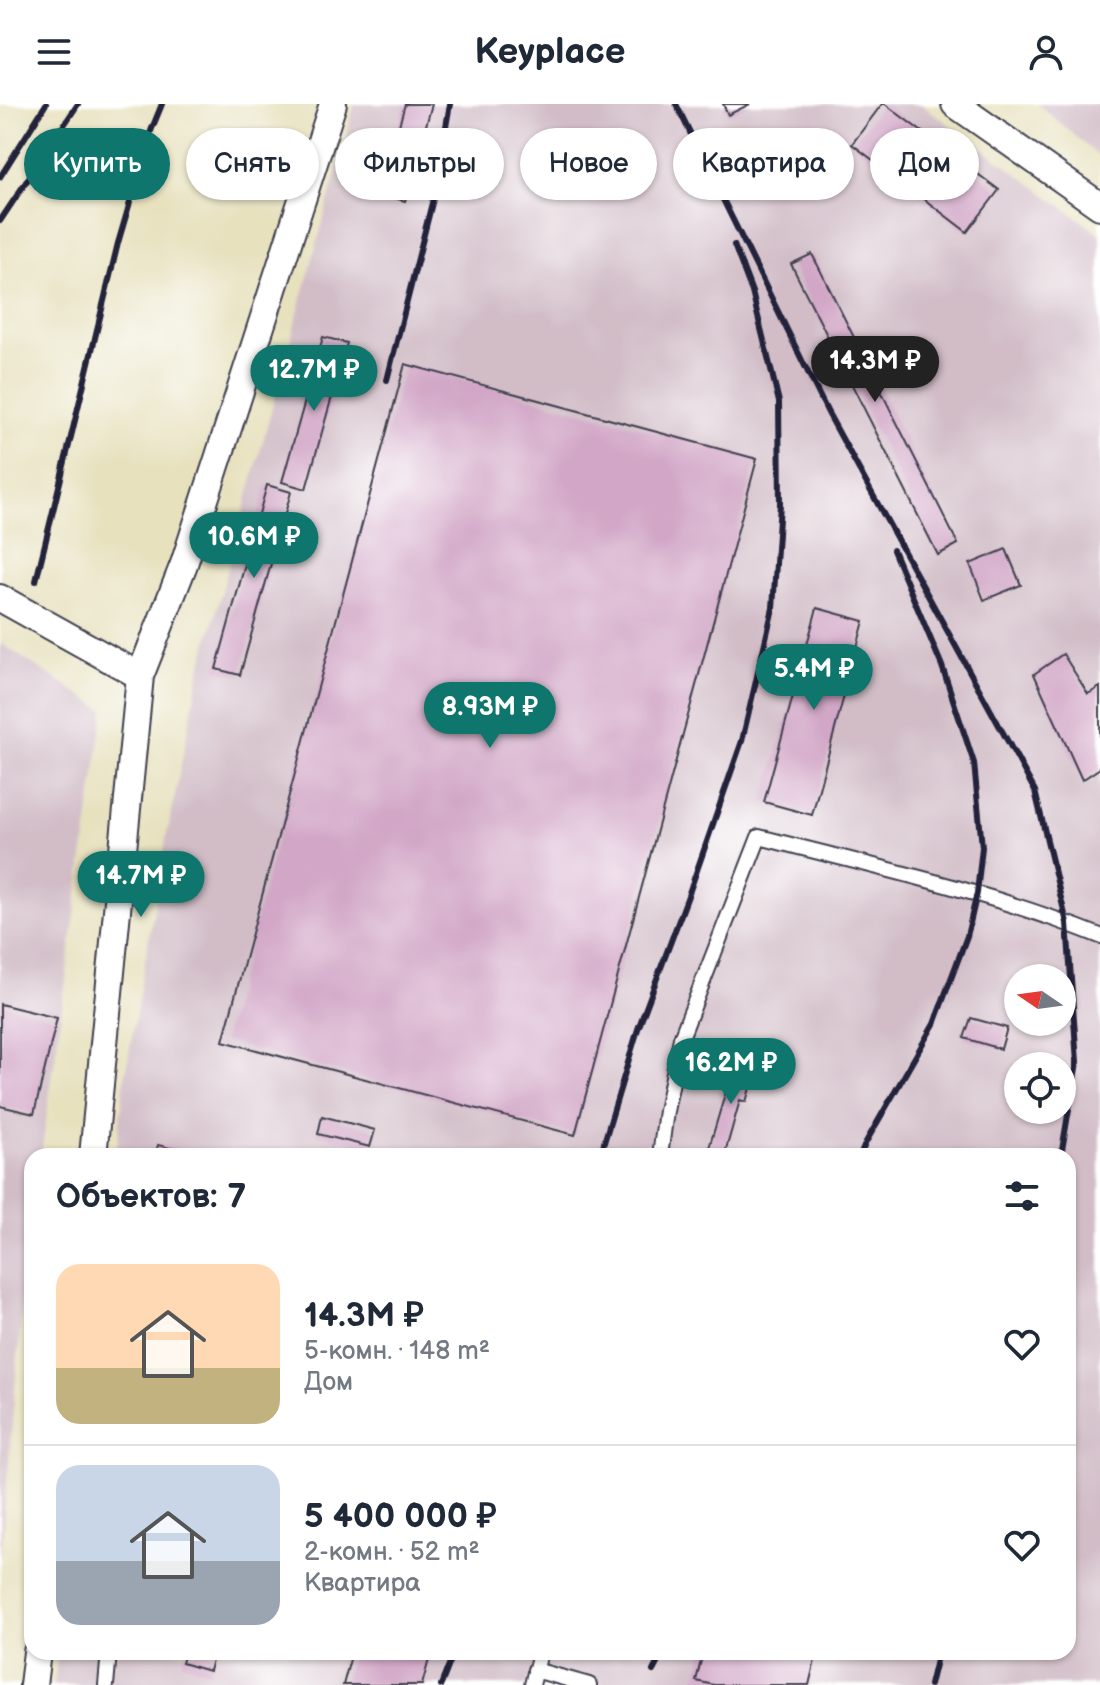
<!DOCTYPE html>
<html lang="ru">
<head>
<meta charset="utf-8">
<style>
	:root { --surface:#fff; --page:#f2f2f3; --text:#1f2937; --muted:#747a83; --line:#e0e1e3; --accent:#0f766e }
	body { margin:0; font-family:"Balsamiq Sans",sans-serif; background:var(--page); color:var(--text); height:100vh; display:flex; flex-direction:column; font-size:30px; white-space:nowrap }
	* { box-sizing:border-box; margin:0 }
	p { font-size:26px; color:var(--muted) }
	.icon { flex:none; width:44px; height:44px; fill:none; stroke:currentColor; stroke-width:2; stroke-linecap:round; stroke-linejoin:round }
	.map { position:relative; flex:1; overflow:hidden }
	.drawer { position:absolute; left:24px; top:1044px; width:1052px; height:512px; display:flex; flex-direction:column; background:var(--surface); border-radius:24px; box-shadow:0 2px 6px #0004 }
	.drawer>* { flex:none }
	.banner { position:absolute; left:24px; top:24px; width:1052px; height:72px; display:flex; gap:16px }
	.needle { width:52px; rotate:283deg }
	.fabs { position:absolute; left:1004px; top:860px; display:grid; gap:16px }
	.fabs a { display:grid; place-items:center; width:72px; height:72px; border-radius:50%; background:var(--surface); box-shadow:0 2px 6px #0004; font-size:40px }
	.price { position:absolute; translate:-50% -68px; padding:0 18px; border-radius:28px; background:var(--accent); color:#fff; font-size:26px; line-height:52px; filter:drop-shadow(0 2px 4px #0008) }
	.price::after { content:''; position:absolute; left:50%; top:48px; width:24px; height:18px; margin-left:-12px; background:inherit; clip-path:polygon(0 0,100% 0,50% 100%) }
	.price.current { background:#222; color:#fff }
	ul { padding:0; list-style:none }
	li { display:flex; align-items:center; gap:24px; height:200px; padding:0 32px }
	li+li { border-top:2px solid var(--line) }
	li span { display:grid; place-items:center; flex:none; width:224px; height:160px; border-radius:24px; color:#555 }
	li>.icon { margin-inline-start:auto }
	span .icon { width:96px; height:96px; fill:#fffc; stroke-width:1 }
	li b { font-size:34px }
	h2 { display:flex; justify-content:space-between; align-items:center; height:96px; padding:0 32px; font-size:34px }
	.tag { padding:0 28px; border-radius:36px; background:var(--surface); box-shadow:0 2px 6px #0004; font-size:28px; line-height:72px }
	.tag.current { background:var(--accent); color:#fff }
	header { display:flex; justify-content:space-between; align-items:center; height:104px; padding:0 32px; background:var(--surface); font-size:36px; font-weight:800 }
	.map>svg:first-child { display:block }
	.industrial { fill:#d2bdc7; fill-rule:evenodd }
	.building { fill:#d1a6c6 }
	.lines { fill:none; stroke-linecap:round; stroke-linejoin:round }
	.service-casing { stroke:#403f4f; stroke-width:18 }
	.minor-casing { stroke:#403f4f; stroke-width:30 }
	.service { stroke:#fff; stroke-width:14 }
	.minor { stroke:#fff; stroke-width:26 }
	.rail { stroke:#22223b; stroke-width:6 }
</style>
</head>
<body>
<header><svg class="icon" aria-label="menu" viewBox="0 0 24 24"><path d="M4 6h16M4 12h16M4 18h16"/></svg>Keyplace<svg class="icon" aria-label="person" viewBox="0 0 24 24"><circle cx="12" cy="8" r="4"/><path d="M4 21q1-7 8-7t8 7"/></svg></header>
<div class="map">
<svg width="1100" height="1581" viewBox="0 0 1100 1581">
	<rect width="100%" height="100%" fill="#fff"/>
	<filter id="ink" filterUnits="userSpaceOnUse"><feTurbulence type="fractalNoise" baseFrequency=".0125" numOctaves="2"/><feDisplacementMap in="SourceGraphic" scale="16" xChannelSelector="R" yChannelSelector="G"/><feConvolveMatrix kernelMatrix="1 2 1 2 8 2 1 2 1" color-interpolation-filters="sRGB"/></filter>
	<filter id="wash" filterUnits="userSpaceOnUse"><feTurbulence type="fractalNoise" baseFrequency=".006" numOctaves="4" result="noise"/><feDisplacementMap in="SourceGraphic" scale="32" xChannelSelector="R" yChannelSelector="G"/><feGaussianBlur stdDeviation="1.8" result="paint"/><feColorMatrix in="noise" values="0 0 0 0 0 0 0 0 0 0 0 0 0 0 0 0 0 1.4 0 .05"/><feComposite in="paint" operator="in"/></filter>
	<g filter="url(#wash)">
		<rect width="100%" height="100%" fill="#e7e1be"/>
		<path class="industrial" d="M 355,0 L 921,0 L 1100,130 L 1100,1581 L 54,1581 L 58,1548 L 1068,1548 L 1068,1052 L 116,1052 L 125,972 L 166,735 L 200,567 ZM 1018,874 L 1062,874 L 1062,918 L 1018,918 ZM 1018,962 L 1062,962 L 1062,1006 L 1018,1006 Z
			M 1038,0 L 1100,0 L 1100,52 L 1097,51 Z
			M 0,539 L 104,606 L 41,1052 L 32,1052 L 32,1118 L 25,1168 L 0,1459 Z"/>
		<g id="blocks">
			<path class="building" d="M 405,0 L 432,0 L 405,97 L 380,90 Z
				M 723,0 L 750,0 L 728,11 Z
				M 882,0 L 885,0 L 999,86 L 967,128 L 852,40 Z
				M 812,150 L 958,440 L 938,451 L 791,160 Z
				M 323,233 L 347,239 L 306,385 L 282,378 Z
				M 405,260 L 757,355 L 575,1031 L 223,937 Z
				M 267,381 L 291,388 L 240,571 L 216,565 Z
				M 1006,445 L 1021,481 L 984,496 L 970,460 Z
				M 817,504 L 864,517 L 812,711 L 764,698 Z
				M 1063,550 L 1088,590 L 1100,583 L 1100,664 L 1082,676 L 1034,570 Z
				M 0,900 L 57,914 L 34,1010 L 0,1002 Z
				M 971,914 L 1007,924 L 1001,945 L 964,934 Z
				M 734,960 L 755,966 L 746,998 L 740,996 L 725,1049 L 709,1044 Z
				M 322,1012 L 375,1026 L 370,1043 L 318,1030 Z
				M 158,1041 L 197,1051 L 197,1052 L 155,1052 Z
				M 185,1548 L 214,1548 L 209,1567 L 182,1559 Z
				M 352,1548 L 431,1548 L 422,1581 L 343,1581 Z
				M 703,1548 L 817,1548 L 809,1581 L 714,1581 L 696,1577 Z"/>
		</g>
	</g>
	<g filter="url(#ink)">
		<use href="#blocks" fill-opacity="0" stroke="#403f4f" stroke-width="2"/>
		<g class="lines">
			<g class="service-casing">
				<path id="service" d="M 660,1052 L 666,1007 L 681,934 L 759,733 C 873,762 990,788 1100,832
					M 535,1566 L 589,1581
					M 106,1581 L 109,1548
					M 532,1581 L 540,1548"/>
			</g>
			<g class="minor-casing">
				<path id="minor" d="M 955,0 L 1100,102
					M 0,494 L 140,572
					M 93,1052 L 140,572 L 184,460 L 333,0
					M 33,1581 L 37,1548"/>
			</g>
			<use href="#service" class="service"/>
			<use href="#minor" class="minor"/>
			<path class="rail" d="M 676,0 L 828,309 L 1035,687 L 1067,819 L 1077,958 L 1061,1052
				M 0,73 L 46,0
				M 0,117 L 78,0
				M 387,276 L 434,91 L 450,0
				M 36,477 L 118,139 L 151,27 L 162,0
				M 600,1052 L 638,925 L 689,789 L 742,637 L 773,504 L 780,400 L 779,298 L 752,188 L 734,141
				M 860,1052 L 866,1038 L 934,920 L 967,832 L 977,789 L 982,743 L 974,659 L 942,562 L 893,446
				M 653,1567 L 663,1548
				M 441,1581 L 454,1548
				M 930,1581 L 938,1548"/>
		</g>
	</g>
</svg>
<div class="fabs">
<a><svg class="needle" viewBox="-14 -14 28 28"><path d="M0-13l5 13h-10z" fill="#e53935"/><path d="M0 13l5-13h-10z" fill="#747a83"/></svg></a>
<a><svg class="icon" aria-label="locate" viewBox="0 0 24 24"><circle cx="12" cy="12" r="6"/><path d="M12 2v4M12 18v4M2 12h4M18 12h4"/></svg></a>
</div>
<b class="price current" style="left:875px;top:300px">14.3M ₽</b>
<b class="price" style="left:314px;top:309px">12.7M ₽</b>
<b class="price" style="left:254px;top:476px">10.6M ₽</b>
<b class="price" style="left:814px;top:608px">5.4M ₽</b>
<b class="price" style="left:490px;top:646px">8.93M ₽</b>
<b class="price" style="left:141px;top:815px">14.7M ₽</b>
<b class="price" style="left:731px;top:1002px">16.2M ₽</b>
<div class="banner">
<a class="tag current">Купить</a>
<a class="tag">Снять</a>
<a class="tag">Фильтры</a>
<a class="tag">Новое</a>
<a class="tag">Квартира</a>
<a class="tag">Дом</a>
</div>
<section class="drawer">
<h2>Объектов: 7<svg class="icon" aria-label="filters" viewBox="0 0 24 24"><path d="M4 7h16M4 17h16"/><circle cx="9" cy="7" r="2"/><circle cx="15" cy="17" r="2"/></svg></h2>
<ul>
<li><span style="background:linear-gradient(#ffd9b3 65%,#c2b280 0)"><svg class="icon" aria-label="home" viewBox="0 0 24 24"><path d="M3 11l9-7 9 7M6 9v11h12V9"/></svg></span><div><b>14.3M ₽</b><p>5-комн. · 148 m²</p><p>Дом</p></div><svg class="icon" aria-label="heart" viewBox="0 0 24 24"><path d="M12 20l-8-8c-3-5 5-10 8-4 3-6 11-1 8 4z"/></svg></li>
<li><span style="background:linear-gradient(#c9d6e8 60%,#9aa5b1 0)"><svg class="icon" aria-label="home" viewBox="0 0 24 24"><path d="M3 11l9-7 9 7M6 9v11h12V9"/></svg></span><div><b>5 400 000 ₽</b><p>2-комн. · 52 m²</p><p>Квартира</p></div><svg class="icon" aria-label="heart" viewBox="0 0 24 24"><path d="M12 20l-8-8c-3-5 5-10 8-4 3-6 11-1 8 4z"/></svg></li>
</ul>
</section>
</div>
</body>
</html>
